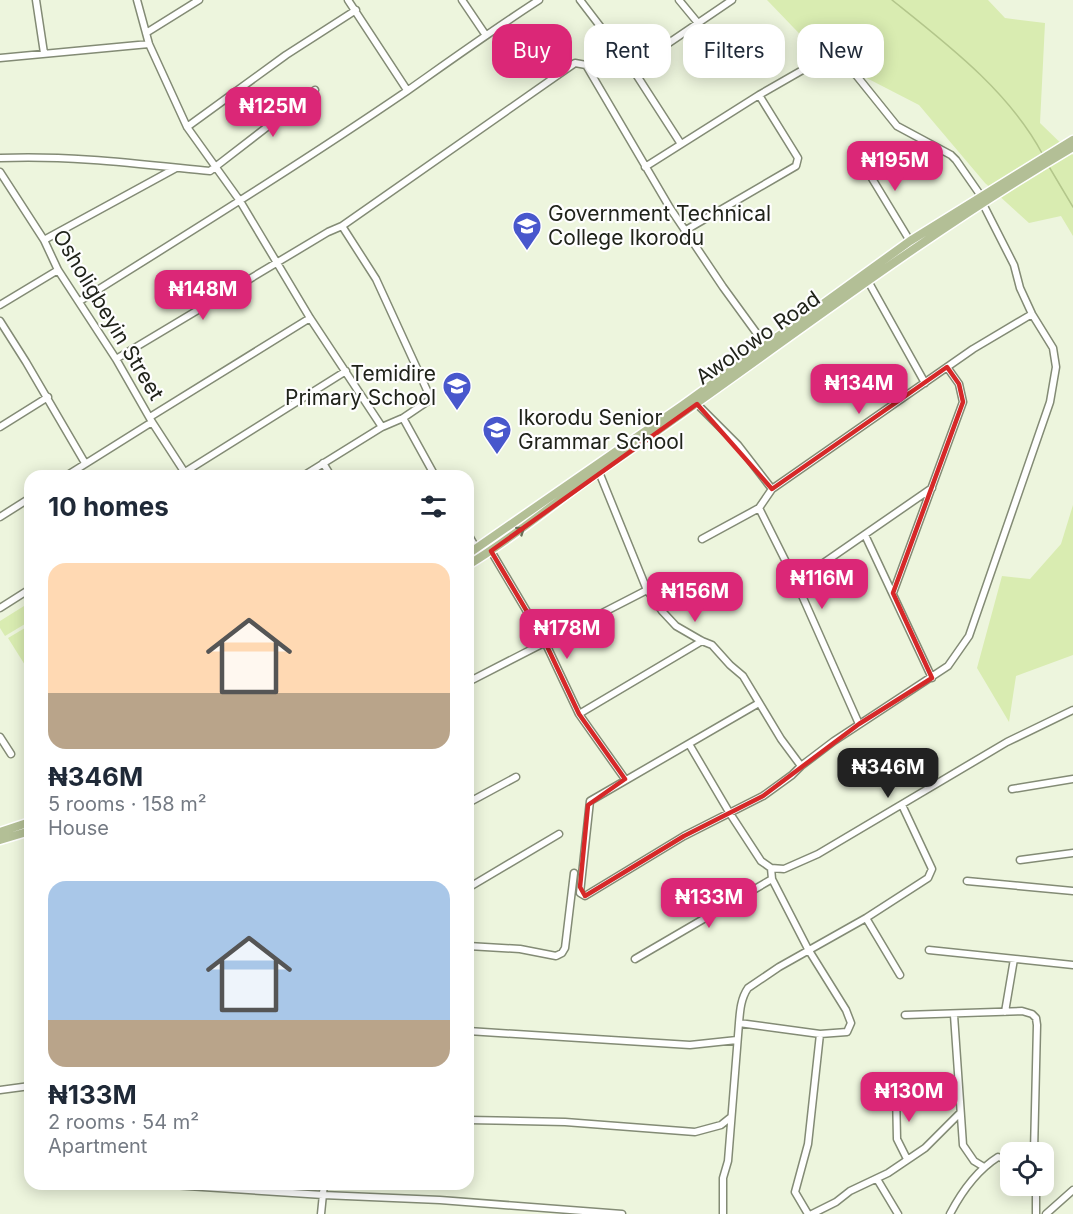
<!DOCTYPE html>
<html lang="en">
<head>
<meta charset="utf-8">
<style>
	:root { --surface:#fff; --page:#f2f2f3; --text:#1f2937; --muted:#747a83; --accent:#db2777 }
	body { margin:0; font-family:Inter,sans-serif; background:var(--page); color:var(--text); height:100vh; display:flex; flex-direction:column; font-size:22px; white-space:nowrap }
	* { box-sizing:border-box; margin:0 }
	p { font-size:20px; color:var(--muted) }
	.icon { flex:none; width:33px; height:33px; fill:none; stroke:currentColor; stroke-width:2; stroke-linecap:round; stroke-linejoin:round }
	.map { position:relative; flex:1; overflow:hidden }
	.details { position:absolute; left:24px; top:470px; width:450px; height:720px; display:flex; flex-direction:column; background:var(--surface); border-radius:18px; box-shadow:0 3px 15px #0003 }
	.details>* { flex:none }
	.guide { position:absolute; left:492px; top:24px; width:490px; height:54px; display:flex; gap:12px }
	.controls { position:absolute; left:1000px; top:1142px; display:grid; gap:12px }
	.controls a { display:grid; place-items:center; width:54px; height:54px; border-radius:12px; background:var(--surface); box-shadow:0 3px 15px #0003; font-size:30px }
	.price { position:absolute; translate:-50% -51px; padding:0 14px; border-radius:12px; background:var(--accent); color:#fff; font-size:20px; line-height:39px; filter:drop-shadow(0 2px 3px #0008) }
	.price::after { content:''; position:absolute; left:50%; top:36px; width:18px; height:14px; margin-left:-9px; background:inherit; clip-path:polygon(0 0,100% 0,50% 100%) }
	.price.on { background:#222; color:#fff }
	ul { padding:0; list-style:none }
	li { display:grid; align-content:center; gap:12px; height:318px; padding:0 24px }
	li span { display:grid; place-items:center; height:186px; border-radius:18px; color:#555 }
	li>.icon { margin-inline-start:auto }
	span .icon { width:108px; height:108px; fill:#fffc; stroke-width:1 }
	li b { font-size:26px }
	h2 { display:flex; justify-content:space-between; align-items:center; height:72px; padding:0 24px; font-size:26px }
	.pill { padding:0 21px; border-radius:18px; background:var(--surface); box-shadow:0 3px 15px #0003; font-size:21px; line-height:54px }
	.pill.on { background:var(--accent); color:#fff }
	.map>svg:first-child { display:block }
	.green { fill:#d9ecb1 }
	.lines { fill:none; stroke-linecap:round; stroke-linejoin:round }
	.stream { stroke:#b3c68b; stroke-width:1.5 }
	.minor-casing { stroke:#838b75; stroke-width:9 }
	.major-casing { stroke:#fff; stroke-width:11 }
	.minor { stroke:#fff; stroke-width:6 }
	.major { stroke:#b3bf96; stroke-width:8 }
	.oneway { stroke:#6a7158 }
	.marked { fill:none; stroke:#d62828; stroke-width:4.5; stroke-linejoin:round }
	.labels { text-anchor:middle; stroke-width:4.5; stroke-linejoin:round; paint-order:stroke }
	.poi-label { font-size:21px; fill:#20231a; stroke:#fefefe; text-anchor:start }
	.street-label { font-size:21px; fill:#20231a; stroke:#fefefe }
</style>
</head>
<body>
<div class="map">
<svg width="1073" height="1214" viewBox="0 0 1073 1214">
	<rect width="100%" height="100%" fill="#edf5dd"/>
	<path class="green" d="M 767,0 L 988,0 L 1005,18 L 1045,23 L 1040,123 L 1073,155 L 1073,236 L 1061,216 L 1029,223 L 985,183 L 919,105 L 818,53 Z
		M 1073,505 L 1073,655 L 1016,676 L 1009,722 L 977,668 L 1002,576 L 1030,579 L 1061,544 Z
		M 24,606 L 30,616 L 30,621 L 5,636 L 0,628 L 0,621 Z
		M 30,625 L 30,673 L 8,638 Z"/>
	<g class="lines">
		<path class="stream" d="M 892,0 C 947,44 1010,92 1043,155
			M 1048,165 L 1073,207"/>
		<g class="minor-casing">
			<path id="minor" d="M 36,0 L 44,53
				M 137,0 L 149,44 L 187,127 L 240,201 L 310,318 L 382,427
				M 348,0 L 407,90
				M 462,0 L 485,34
				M 580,0 L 632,68 L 681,144
				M 679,0 L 698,23
				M 146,33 L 199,0
				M 0,58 L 149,44
				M 632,68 L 732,0
				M 187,127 L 286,55 L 356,10
				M 859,157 L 910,241
				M 0,158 C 70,155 140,164 210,171 L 315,90
				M 645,167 L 759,95 L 827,56 L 856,75 L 897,126 L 951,155 L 956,160 L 981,196
				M 0,172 L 44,240 L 58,270 L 116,359 L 152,422 L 187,476
				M 686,230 L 796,166 L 798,158 L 759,95
				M 44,240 L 176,168
				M 868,281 L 925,383
				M 80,301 C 190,232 300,164 407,91 C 451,60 494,29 539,0
				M 0,305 L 58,270
				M 0,321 L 26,362 L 85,463
				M 116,359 L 328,232 L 342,226 L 575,63 L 586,65 L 670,208 L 723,287 L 766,346
				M 697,404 L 738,445 L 772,489
				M 150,417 L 310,318
				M 403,418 L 435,476
				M 0,427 L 48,397
				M 323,463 L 331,476
				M 185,472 L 346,371
				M 599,472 L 647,590 L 662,611 L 676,626 L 702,641 L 712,645 L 730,665 L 743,676 L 781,739 L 801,766
				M 66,476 L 152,422
				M 303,476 L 382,427 L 403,418 L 431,399 L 376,279 L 342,226
				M 759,508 L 796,582 L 859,724
				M 0,517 L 30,498
				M 468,534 L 476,548
				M 865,535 L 932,678
				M 702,539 L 759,508 L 772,489 L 973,349 L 1032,314
				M 491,551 L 545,642 L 579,714 L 625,779
				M 796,582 L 932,488
				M 893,593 L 963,402 L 959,384 L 947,367
				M 0,608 L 30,589
				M 468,682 L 647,590
				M 759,703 L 590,801 L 580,893 L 585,896 L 684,836 L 763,796 L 792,775 L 801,766 L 834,741 L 948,666 L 969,636 L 1050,402 L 1056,367 L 1053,348 L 1032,314 L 1020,288 L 1014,265 L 983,204
				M 579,714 L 702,641
				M 0,737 L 11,754
				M 689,744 L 729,812 L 761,861 L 771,868 L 784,869 L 818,854 L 1007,742 L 1073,710
				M 1012,789 L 1073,779
				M 468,803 L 516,777
				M 1020,860 L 1073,853
				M 967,881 L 1073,891
				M 468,888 L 559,834
				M 866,918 L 900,975
				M 468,946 L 520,949 L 556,956 L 562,953 L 565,948 L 574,873
				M 929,950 L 1073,965
				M 635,959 L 772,879
				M 1005,1012 L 1014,959
				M 905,1015 L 1022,1011 L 1032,1014 L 1036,1018 L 1037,1025 L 1034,1152
				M 954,1015 L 963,1145 L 974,1161 L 984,1167
				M 739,1023 L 820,1034 L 847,1032 L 851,1023 L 846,1010 L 808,949 L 772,879 L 771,868
				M 468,1031 L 690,1045 L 737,1040
				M 0,1090 L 30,1086
				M 896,1091 L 897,1139 L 907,1159
				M 468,1120 L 565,1122 L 695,1132 L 721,1125 L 731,1117
				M 877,1179 L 898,1214
				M 157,1184 L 323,1195 L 440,1200 L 622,1214
				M 1036,1185 L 1036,1214
				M 321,1214 L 324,1184
				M 723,1214 L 723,1178 L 728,1161 L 739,1023 C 740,1010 741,998 748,988 L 779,967 L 866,918 L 928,878 L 932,869 L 902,805
				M 808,1214 L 795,1192 L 808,1144 L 820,1034
				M 812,1214 L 836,1202 L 850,1191 L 888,1173 L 925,1148 L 960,1113
				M 950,1214 C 962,1191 976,1171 998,1157 L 1011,1161
				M 1046,1214 L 1073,1190"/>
		</g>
		<g class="major-casing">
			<path id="major" d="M 468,554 L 683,405 L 910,241 L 1073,140
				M 468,565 C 515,537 556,501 601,470 C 758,363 908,244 1073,147
				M 0,832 L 30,822
				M 0,840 L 30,831"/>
		</g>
		<use href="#minor" class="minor"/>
		<use href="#major" class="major"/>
	</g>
	<defs><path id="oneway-shaft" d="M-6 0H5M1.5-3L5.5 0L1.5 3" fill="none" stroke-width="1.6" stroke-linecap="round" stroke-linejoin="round" transform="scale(1.5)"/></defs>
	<use class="oneway" href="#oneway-shaft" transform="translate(517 533) rotate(-35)"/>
	<path class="marked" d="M 947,367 L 959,384 L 963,402 L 893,593 L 932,678 L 859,724 L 763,796 L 684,836 L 585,896 L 580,887 L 588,805 L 625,779 L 579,714 L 545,642 L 491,551 L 697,404 L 772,489 Z"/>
	<defs>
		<g id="school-pin" transform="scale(1.5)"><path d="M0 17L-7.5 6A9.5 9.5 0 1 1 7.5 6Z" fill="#4857cc" stroke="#fefefe"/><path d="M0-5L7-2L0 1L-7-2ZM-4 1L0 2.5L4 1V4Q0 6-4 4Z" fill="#fff"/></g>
	</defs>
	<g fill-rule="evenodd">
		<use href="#school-pin" x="527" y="226"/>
		<use href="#school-pin" x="457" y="386"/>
		<use href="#school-pin" x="497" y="430"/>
	</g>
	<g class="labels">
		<g class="poi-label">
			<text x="548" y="221">Government Technical<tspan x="548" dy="24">College Ikorodu</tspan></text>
			<text x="436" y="381" text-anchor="end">Temidire<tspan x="436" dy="24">Primary School</tspan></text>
			<text x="518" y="425">Ikorodu Senior<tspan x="518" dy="24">Grammar School</tspan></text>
		</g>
		<g class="street-label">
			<text transform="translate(108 315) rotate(59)" y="7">Osholigbeyin Street</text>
			<text transform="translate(758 338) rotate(-35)" y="7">Awolowo Road</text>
		</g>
	</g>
</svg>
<div class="controls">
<a><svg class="icon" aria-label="locate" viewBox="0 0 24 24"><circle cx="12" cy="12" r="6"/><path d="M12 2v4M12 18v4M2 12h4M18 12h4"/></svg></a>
</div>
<b class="price" style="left:273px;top:138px">₦125M</b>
<b class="price" style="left:895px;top:192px">₦195M</b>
<b class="price" style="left:203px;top:321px">₦148M</b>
<b class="price" style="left:859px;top:415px">₦134M</b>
<b class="price" style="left:822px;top:610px">₦116M</b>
<b class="price" style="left:695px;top:623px">₦156M</b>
<b class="price" style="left:567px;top:660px">₦178M</b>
<b class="price on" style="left:888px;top:799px">₦346M</b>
<b class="price" style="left:709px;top:929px">₦133M</b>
<b class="price" style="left:909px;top:1123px">₦130M</b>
<div class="guide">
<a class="pill on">Buy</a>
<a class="pill">Rent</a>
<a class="pill">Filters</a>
<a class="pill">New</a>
</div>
<section class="details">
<h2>10 homes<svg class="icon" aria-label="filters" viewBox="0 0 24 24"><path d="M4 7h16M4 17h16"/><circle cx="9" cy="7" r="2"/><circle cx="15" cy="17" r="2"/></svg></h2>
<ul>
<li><span style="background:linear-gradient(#ffd9b3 70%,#b9a48a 0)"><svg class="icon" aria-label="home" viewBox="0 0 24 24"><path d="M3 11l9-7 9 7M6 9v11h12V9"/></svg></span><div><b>₦346M</b><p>5 rooms · 158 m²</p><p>House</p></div></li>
<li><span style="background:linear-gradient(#a9c7e8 75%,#b9a48a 0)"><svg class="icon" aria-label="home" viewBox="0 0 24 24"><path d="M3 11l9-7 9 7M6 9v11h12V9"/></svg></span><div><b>₦133M</b><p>2 rooms · 54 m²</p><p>Apartment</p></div></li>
</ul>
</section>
</div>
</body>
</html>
